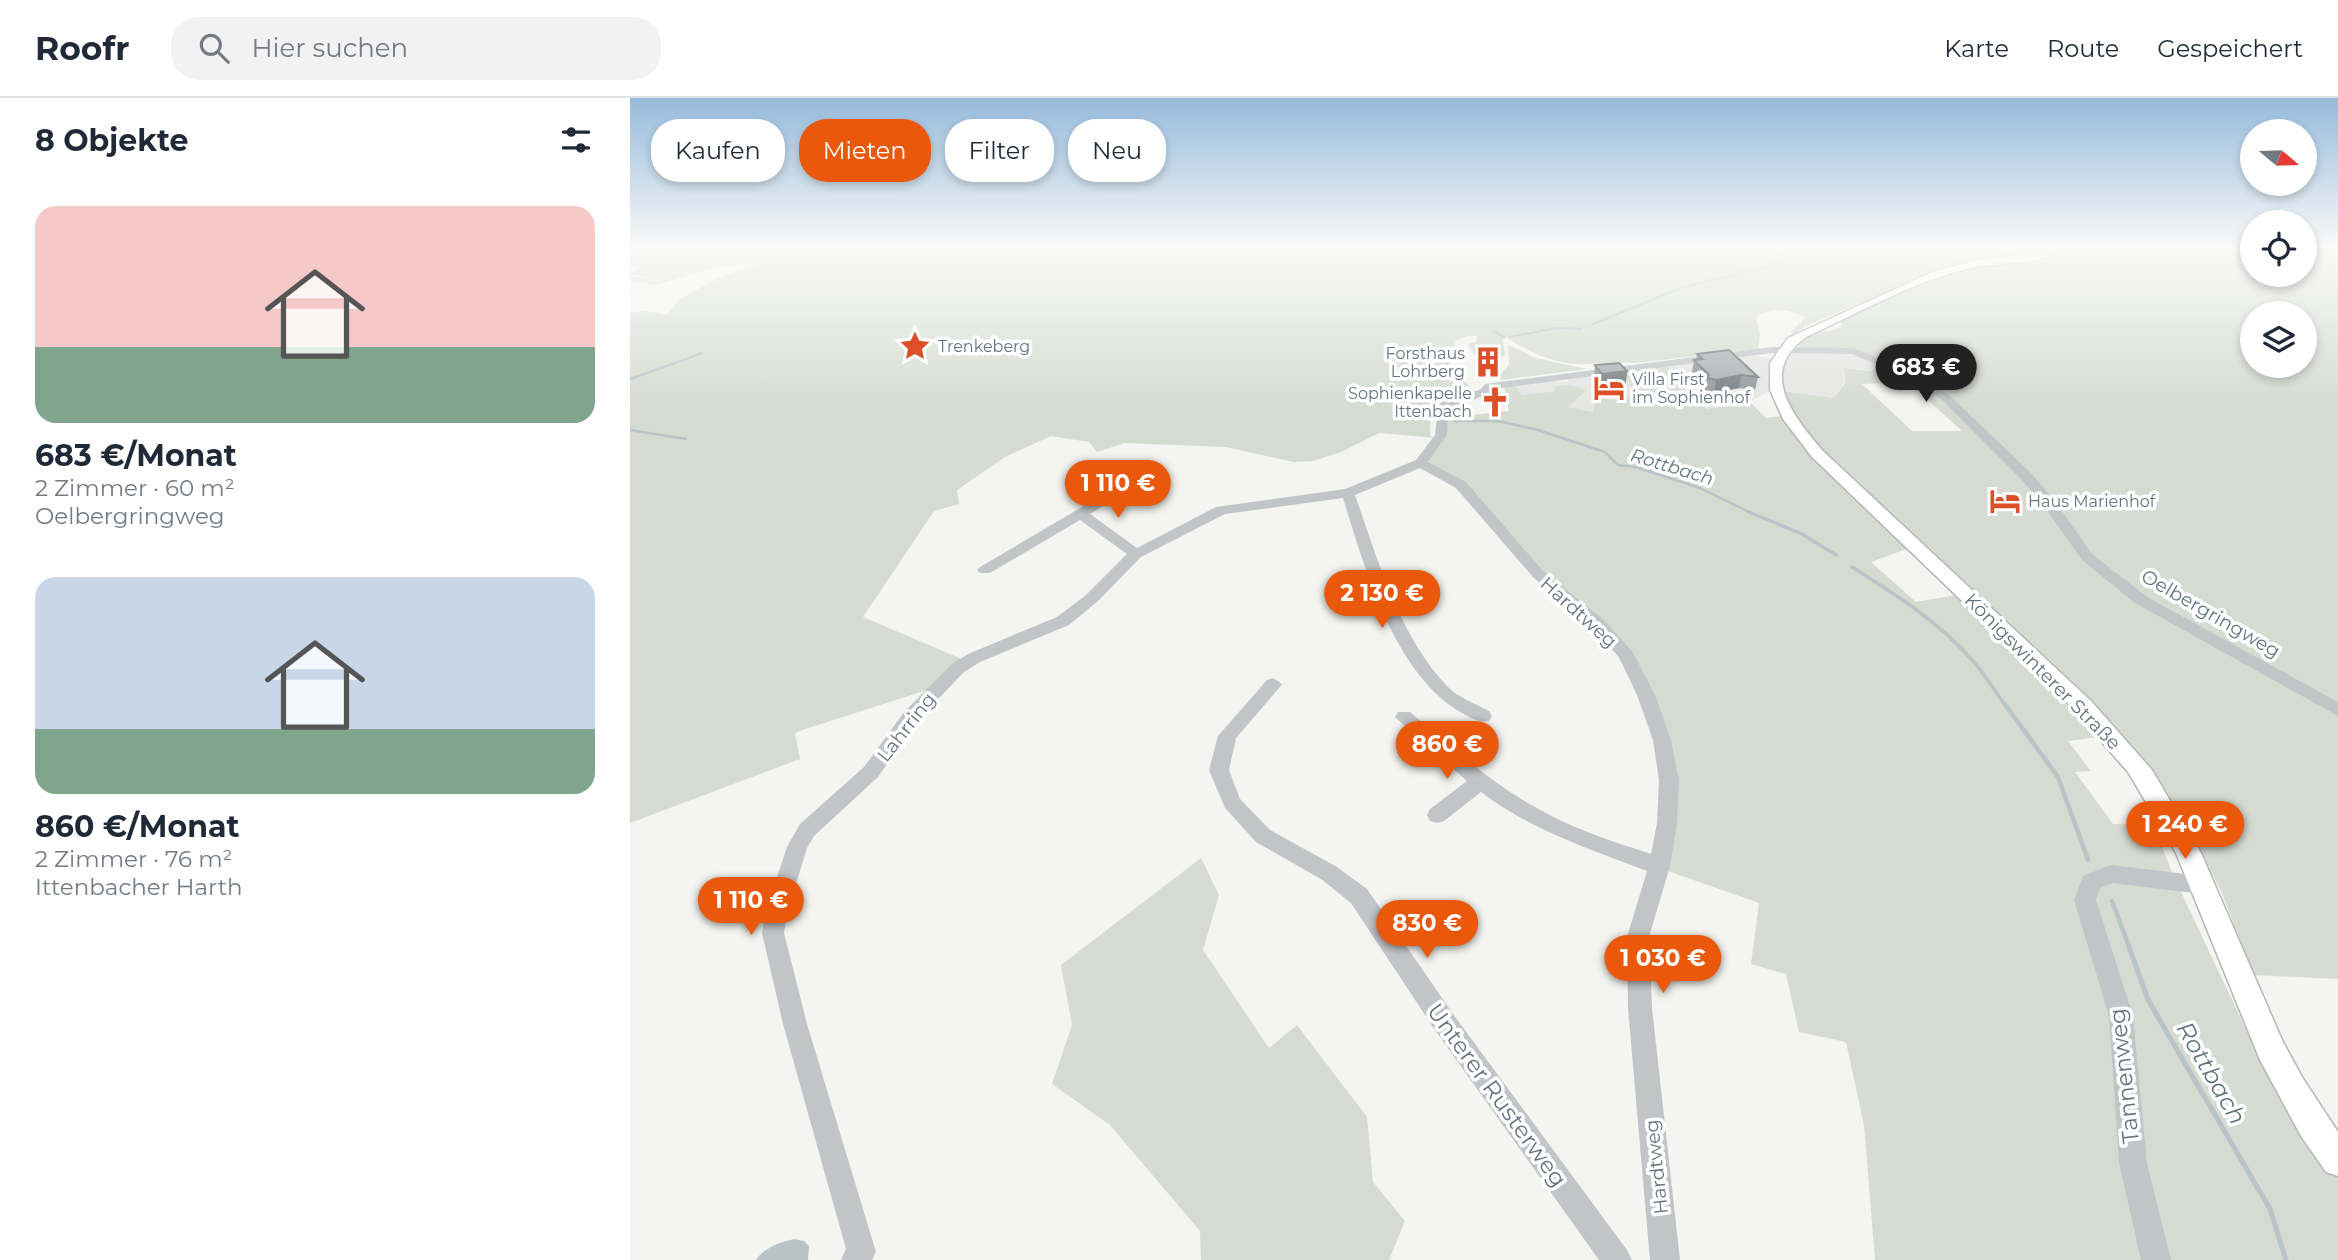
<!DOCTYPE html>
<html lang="de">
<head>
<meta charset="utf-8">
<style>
	:root { --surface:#fff; --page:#f2f2f3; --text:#1f2937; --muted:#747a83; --line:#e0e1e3; --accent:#ea580c }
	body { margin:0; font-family:Montserrat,sans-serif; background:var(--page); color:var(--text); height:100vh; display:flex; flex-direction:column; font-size:26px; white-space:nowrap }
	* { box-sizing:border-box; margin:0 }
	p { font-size:23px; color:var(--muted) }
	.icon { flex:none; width:38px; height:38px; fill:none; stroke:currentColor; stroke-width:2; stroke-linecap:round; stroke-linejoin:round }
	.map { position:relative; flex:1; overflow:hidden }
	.panel { display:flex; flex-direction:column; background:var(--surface); width:630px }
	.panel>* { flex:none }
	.guide { position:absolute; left:21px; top:21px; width:665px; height:63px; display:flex; gap:14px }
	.needle { width:46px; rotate:109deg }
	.tools { position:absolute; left:1610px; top:21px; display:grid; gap:14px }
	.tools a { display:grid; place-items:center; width:77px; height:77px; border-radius:50%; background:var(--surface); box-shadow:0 4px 10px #0003; font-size:35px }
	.price { position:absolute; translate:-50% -60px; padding:0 16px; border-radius:24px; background:var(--accent); color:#fff; font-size:23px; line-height:46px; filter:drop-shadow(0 2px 4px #0008) }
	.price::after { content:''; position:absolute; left:50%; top:42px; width:21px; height:16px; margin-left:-10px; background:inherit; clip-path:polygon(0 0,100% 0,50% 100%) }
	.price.on { background:#222; color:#fff }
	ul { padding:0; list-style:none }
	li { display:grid; align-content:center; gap:14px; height:371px; padding:0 35px }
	li span { display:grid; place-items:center; height:217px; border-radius:21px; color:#555 }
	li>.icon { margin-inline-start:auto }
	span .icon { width:126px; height:126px; fill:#fffc; stroke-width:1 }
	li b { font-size:30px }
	h2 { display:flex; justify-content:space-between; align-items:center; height:84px; padding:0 35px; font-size:30px }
	.tag { padding:0 24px; border-radius:28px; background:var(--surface); box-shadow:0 4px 10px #0003; font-size:24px; line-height:63px }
	.tag.on { background:var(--accent); color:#fff }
	header { display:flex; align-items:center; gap:42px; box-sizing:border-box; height:98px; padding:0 35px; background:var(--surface); border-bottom:2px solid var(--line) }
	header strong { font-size:33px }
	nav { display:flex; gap:38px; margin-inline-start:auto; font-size:24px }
	.search { width:490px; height:63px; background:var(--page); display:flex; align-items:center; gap:18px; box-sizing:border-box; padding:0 24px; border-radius:28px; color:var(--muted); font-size:26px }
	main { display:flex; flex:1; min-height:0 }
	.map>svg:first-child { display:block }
	.built { fill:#e5e6e4 }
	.green { fill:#d5dbd1; fill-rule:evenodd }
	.water { fill:#b9c3c8 }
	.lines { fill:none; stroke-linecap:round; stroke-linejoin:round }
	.stream-far4 { stroke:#b9c3c8; stroke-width:2 }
	.stream-far3 { stroke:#b9c3c8; stroke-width:2.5 }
	.stream-far2 { stroke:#b9c3c8; stroke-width:3.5 }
	.stream-far1 { stroke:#b9c3c8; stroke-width:4.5 }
	.stream { stroke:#b9c3c8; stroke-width:5 }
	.major-casing { stroke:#b2b7ba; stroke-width:3 }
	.minor { fill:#c2c5c8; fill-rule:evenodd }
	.major { fill:#fff; fill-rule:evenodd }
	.wall { fill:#8f9699 }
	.shaded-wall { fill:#747a7d }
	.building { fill:#a6aeb2; stroke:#747a7d; stroke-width:2 }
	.labels { text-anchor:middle; stroke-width:7; stroke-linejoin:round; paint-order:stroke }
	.far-poi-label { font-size:16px; fill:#647480; stroke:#fff; text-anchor:start }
	.far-water-label { font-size:18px; font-style:italic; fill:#5f767e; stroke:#fff }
	.street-label { font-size:19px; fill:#647480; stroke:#fff }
	.near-street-label { font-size:23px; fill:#647480; stroke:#fff }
	.near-water-label { font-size:24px; font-style:italic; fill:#5f767e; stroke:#fff }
</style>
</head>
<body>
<header>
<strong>Roofr</strong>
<div class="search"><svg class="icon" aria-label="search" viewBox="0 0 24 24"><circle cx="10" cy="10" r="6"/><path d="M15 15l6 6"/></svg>Hier suchen</div>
<nav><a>Karte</a><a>Route</a><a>Gespeichert</a></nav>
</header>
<main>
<section class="panel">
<h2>8 Objekte<svg class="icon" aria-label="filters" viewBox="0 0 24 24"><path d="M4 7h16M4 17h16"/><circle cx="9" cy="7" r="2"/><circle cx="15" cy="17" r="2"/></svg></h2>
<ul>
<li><span style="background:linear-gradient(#f6c9c9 65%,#7fa58c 0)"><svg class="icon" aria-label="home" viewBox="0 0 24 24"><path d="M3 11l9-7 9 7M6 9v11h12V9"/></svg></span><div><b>683 €/Monat</b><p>2 Zimmer · 60 m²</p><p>Oelbergringweg</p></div></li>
<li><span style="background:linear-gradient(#c9d6e8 70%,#7fa58c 0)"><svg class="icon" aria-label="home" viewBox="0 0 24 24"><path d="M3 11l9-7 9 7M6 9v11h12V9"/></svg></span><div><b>860 €/Monat</b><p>2 Zimmer · 76 m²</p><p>Ittenbacher Harth</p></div></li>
</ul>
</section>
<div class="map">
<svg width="1708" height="1162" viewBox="0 0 1708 1162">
	<rect width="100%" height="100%" fill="#f4f4f0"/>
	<path class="built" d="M 1159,255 L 1218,255 L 1247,267 L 1240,272 L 1214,270 L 1214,285 L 1204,300 L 1142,291 L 1120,304 L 1077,311 L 1036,266 L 1115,257 L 1156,262 Z
		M 992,272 L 1004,294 L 995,302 L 983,303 L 963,314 L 937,309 L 925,293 L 892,297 L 884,287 L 917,283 L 937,284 L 941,280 Z"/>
	<path class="green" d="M 0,149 L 1411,149 L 1413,151 L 1412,155 L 1301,175 L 1174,229 L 1165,236 L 1160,235 L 1175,220 C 1163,211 1137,208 1126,220 L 1130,236 L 1128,251 L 1005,265 C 986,263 968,266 949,266 C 923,265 899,254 877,240 L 873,241 L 875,258 L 867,259 L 870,263 L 867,272 L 864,272 L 867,263 L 861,260 L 848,261 L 838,246 L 846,244 L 847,238 L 838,238 L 826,242 L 819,265 L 846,296 L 801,310 L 800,338 L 808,340 L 749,335 L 711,354 L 683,363 L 664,364 L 596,349 L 495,345 L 467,354 L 459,344 L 421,338 L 375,359 L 327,392 L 329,406 L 304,413 L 233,519 L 334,562 L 297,592 L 169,633 L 165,636 L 170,661 L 0,725 L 0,215 L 16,213 L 37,217 L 49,202 L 84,182 L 126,166 L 91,168 L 25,187 L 0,183 L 0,178 L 31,183 L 0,176 L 10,170 L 0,168 Z
		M 1420,149 L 1622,149 L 1622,177 L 1675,177 L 1675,149 L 1708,149 L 1708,881 L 1623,877 L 1592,795 L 1559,731 L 1510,663 L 1186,349 L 1160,317 L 1153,293 L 1204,300 L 1215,285 L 1214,270 L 1241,273 L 1248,267 L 1219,255 L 1170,249 L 1166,247 L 1184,235 L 1204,232 L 1213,226 L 1206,221 L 1315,175 L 1374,163 L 1412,160 L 1424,154 ZM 1622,215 L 1675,215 L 1675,268 L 1622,268 ZM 1254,257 L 1270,259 L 1317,276 L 1322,281 L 1321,285 L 1248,259 ZM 1278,284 L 1331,332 L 1331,333 L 1282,333 L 1232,286 Z
		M 878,247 L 906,260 L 957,271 L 871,282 L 869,279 L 879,266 Z
		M 1035,266 L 1076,311 L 1121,305 L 1136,320 L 1151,318 L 1176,349 L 1279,450 L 1241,464 L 1286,504 L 1326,497 L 1468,639 L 1438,643 L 1461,673 L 1445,674 L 1483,726 L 1524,727 L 1543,777 L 1646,995 L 1708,1077 L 1708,1162 L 1245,1162 L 1234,1027 L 1216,944 L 1169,934 L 1156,876 L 1121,866 L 1129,805 L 1038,773 L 1042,679 L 1014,595 L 965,527 L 830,388 L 791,366 L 814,320 L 879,313 L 874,289 L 884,287 L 892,297 L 925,293 L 925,289 C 936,285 946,287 956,293 L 938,309 L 963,314 L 968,299 C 983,303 992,304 1004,294 L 992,272 Z
		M 571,760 L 589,797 L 573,852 L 639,950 L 667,927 L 737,1019 L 743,1084 L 775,1123 L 759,1162 L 571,1162 L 570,1133 L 480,1027 L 422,986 L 442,927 L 431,867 Z"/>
	<path class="water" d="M 164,1141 L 174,1143 L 179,1148 L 178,1162 L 126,1162 C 135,1149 149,1145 164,1141 Z"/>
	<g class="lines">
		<path class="stream-far4" d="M 963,226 L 1051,190 L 1145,167 L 1150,163 L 1152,149
			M 863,233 L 874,239
			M 879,239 L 927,230 L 952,231
			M 40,267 L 72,255"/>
		<path class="stream-far3" d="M 0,281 L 45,265
			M 825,323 L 868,323 L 908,332 L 975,354 L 988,367 L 1006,369 L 1070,390 L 1123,416
			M 0,332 L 56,341"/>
		<path class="stream-far2" d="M 1119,414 L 1172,436 L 1206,457
			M 1222,469 C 1265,496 1309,524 1343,563 C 1355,577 1365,593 1375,607"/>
		<path class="stream-far1" d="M 1374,605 L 1428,679 L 1458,762
			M 1482,803 L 1500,851"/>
		<path class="stream" d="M 1499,849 L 1518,902 L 1640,1111 L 1656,1162"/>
		<g class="major-casing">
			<path id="major" d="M 1410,149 L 1421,149 L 1424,153 C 1413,167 1366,165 1346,169 C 1287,181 1231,214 1176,239 C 1127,274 1163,318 1193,353 L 1461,603 L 1522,672 L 1571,755 L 1652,942 L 1672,979 L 1708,1034 L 1708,1078 L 1696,1074 L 1671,1038 L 1630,962 L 1546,755 L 1498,674 L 1432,599 L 1182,359 L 1153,321 L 1140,292 L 1140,265 L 1158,240 L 1305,173 L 1348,162 L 1412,154 Z"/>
		</g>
		<path class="minor" d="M 1142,249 L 1224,250 L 1294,280 L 1319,297 L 1401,375 L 1424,402 L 1462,456 L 1517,499 L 1708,604 L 1708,618 L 1505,505 L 1452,462 L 1414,408 L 1391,381 L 1311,301 L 1286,284 L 1222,256 L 1142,255 L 863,291 L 859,295 L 818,313 L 817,337 L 798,364 L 836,384 L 913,473 L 974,522 L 1002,553 L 1025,597 L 1041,642 L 1049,682 L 1047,725 L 1040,768 L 1019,839 L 1022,910 L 1050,1162 L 1020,1162 L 998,910 L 997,839 L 1017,773 C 959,751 901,732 851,694 L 814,723 L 807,725 L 800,723 L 797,717 L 800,711 L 837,683 L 765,619 L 768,614 L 780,614 C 821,648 859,684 905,709 C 941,730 981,743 1021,756 L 1027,725 L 1029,682 L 1023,642 L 1007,597 L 989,559 L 962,530 L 903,479 L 826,390 L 790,370 L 725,397 C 748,462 769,538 818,589 C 829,600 846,606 859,613 L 862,618 L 859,623 C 850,625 843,621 834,616 C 765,579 735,471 713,400 L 595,416 L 511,459 L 468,503 L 439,527 L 350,564 L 334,574 L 287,623 L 248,679 L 184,738 L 177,750 L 158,812 L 154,835 L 177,926 L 246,1154 L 242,1162 L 211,1162 L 216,1151 L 153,926 L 132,835 L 136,812 L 157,749 L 170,726 L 234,669 L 275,613 L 322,566 L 338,556 L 427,519 L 456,497 L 497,456 L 450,422 L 360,475 L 350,475 L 347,472 L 350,469 L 491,386 L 501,386 L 503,389 L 460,416 L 507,450 L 586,409 L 715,391 L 786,362 L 805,337 L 808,309 L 813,304 L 851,291 L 855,286 Z
			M 643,580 L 652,586 L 649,590 L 606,640 L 599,672 L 610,701 L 640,732 L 707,769 L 737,791 L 823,916 L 997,1152 L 1002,1162 L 969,1162 L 805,932 L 721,805 L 691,781 L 626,744 L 595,710 L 579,672 L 588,638 L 637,582 Z
			M 1481,767 L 1572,778 L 1580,781 L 1583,787 L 1580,793 L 1572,796 L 1482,785 L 1470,790 L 1466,802 L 1503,918 L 1517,1065 L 1541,1162 L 1511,1162 L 1489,1065 L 1479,918 L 1444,802 L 1453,778 Z"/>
		<use href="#major" class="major"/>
	</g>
	<path class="wall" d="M 1067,256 L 1128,279 L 1125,292 L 1109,290 L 1084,295 L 1074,293 L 1075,289 L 1062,274 L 1064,262 L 1066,261 Z
		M 965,267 L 997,273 L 995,293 L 970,296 L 963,287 Z"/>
	<path class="shaded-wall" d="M 997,273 L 995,293 L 970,296 L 972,276 Z
		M 1111,277 L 1109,290 L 1084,295 L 1086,282 Z"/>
	<path class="building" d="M 1099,252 L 1128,279 L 1111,277 L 1086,282 L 1077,280 L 1079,277 L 1064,262 L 1073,261 L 1067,256 Z
		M 989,265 L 997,273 L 972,276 L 965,267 Z"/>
	<linearGradient id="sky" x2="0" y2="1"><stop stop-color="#95badb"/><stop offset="0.48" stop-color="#fafaf8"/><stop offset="1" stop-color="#fafaf8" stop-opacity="0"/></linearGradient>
	<rect width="1708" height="311" fill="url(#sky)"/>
	<defs>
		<g id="sight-bare" transform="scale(2.415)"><path d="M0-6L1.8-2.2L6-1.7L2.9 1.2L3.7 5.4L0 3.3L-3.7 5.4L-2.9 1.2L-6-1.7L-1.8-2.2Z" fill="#de4f27" stroke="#fff" stroke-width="2.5" paint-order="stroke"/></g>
		<g id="building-bare" transform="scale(2.415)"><path d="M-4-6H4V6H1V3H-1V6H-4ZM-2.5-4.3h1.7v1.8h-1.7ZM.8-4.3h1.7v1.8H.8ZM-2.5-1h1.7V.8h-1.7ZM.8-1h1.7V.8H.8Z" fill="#de4f27" stroke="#fff" stroke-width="2.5" paint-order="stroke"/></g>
		<g id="hotel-bare" transform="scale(2.415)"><path d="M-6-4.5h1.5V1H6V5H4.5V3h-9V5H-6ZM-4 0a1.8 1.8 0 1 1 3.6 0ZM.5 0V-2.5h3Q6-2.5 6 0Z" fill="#de4f27" stroke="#fff" stroke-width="2.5" paint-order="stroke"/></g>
		<g id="church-bare" transform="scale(2.415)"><path d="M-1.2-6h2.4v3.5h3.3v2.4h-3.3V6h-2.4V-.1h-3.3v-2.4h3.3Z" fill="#de4f27" stroke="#fff" stroke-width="2.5" paint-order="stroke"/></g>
	</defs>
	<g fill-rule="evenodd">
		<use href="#sight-bare" x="285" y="248"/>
		<use href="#building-bare" x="858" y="264"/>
		<use href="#hotel-bare" x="979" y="290"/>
		<use href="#church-bare" x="865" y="304"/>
		<use href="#hotel-bare" x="1375" y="403"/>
	</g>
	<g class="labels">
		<g class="far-poi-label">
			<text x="308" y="254">Trenkeberg</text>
			<text x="835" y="261" text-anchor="end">Forsthaus<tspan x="835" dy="18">Lohrberg</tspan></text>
			<text x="1002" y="287">Villa First<tspan x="1002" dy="18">im Sophienhof</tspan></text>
			<text x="842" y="301" text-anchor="end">Sophienkapelle<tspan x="842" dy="18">Ittenbach</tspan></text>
			<text x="1398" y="409">Haus Marienhof</text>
		</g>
		<g class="far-water-label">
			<text transform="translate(1042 369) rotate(17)" y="6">Rottbach</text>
		</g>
		<g class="street-label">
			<text transform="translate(949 514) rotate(42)" y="7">Hardtweg</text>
			<text transform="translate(1581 515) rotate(30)" y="7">Oelbergringweg</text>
			<text transform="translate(1413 573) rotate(45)" y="7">Königswinterer Straße</text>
			<text transform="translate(276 629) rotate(-52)" y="7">Lahrring</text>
			<text transform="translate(1026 1069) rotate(-96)" y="7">Hardtweg</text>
		</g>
		<g class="near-street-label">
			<text transform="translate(1494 978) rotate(-96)" y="8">Tannenweg</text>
			<text transform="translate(867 997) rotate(54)" y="8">Unterer Rusterweg</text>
		</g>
		<g class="near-water-label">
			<text transform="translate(1581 975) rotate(60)" y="8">Rottbach</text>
		</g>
	</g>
</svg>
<div class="tools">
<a><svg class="needle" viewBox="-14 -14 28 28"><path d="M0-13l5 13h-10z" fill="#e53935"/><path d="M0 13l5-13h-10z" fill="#747a83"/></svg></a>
<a><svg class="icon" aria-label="locate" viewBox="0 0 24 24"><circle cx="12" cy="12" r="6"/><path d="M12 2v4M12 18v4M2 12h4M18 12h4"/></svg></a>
<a><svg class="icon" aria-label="layers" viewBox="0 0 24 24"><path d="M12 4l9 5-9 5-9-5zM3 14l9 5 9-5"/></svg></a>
</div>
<b class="price on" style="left:1296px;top:306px">683 €</b>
<b class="price" style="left:488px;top:422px">1 110 €</b>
<b class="price" style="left:752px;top:532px">2 130 €</b>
<b class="price" style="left:817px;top:683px">860 €</b>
<b class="price" style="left:1555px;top:763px">1 240 €</b>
<b class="price" style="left:121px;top:839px">1 110 €</b>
<b class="price" style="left:797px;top:862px">830 €</b>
<b class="price" style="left:1033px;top:897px">1 030 €</b>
<div class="guide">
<a class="tag">Kaufen</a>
<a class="tag on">Mieten</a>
<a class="tag">Filter</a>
<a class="tag">Neu</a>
</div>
</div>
</main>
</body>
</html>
